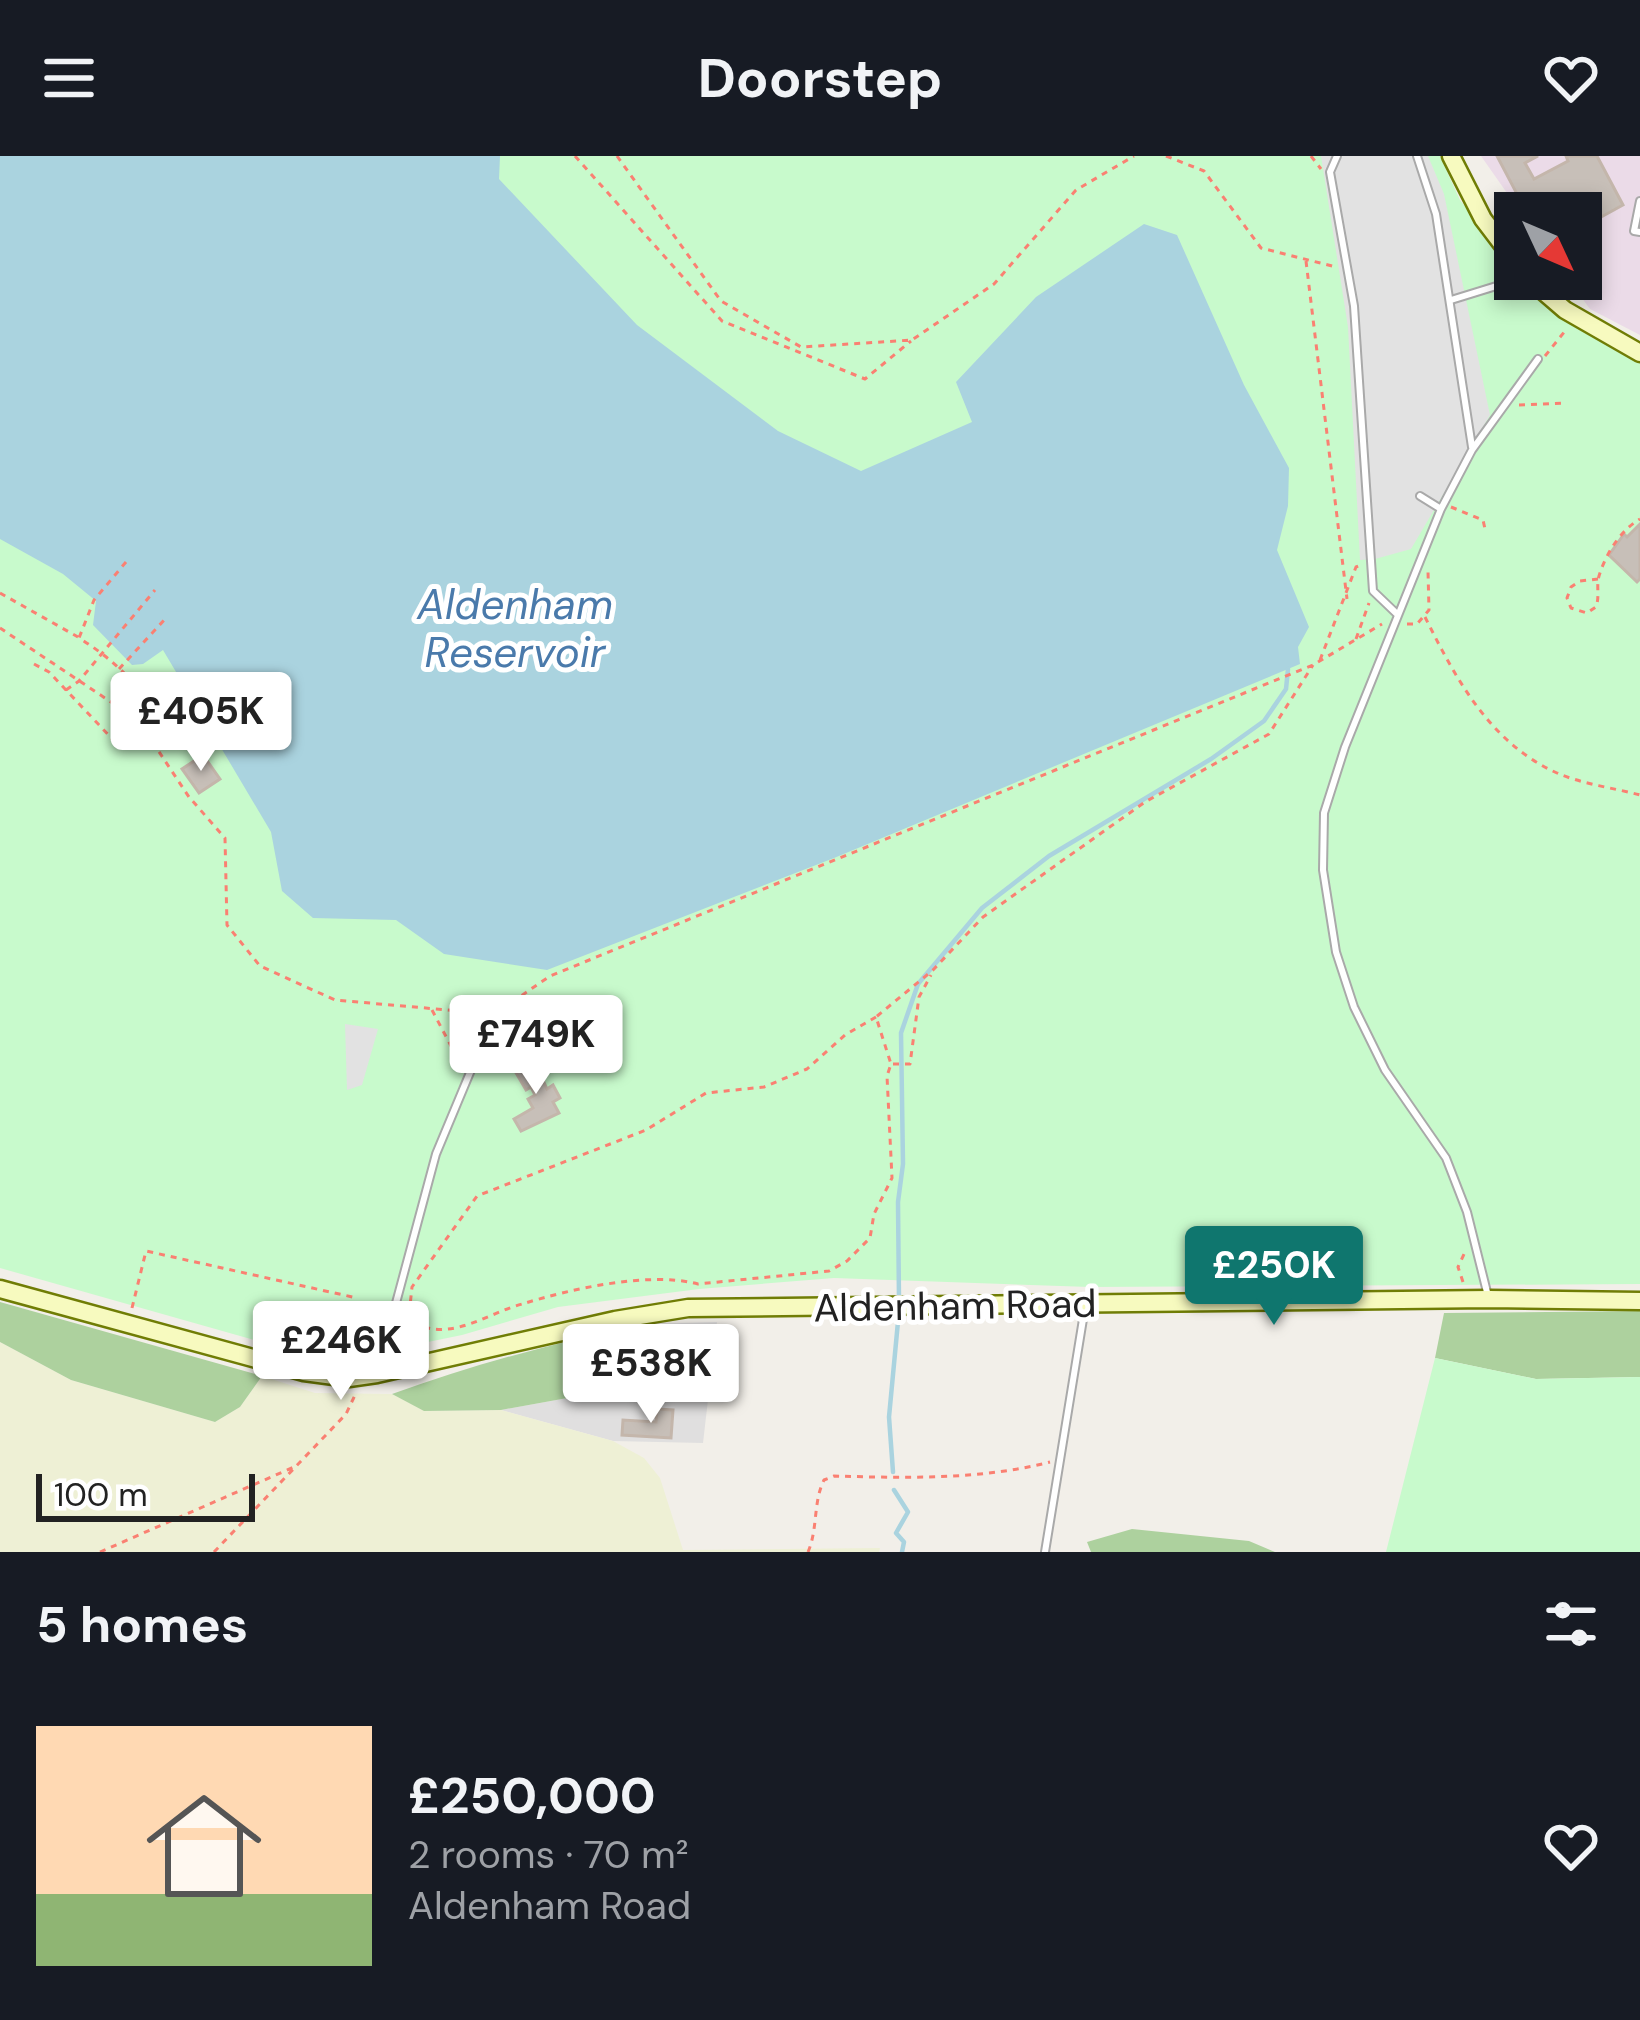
<!DOCTYPE html>
<html lang="en">
<head>
<meta charset="utf-8">
<style>
	:root { --surface:#171b24; --page:#20242c; --text:#f1f3f6; --muted:#9ea1a6; --accent:#0f766e }
	body { margin:0; font-family:"DM Sans",sans-serif; background:var(--page); color:var(--text); height:100vh; display:flex; flex-direction:column; font-size:45px; white-space:nowrap }
	* { box-sizing:border-box; margin:0 }
	p { font-size:39px; color:var(--muted) }
	.icon { flex:none; width:66px; height:66px; fill:none; stroke:currentColor; stroke-width:2; stroke-linecap:round; stroke-linejoin:round }
	.map { position:relative; height:1396px; overflow:hidden }
	.side { display:flex; flex-direction:column; background:var(--surface); flex:1 }
	.side>* { flex:none }
	.needle { width:78px; rotate:134deg }
	.tools { position:absolute; left:1494px; top:36px; display:grid; gap:24px }
	.tools a { display:grid; place-items:center; width:108px; height:108px; border-radius:0px; background:var(--surface); box-shadow:0 6px 18px #0003; font-size:60px }
	.scale { position:absolute; left:36px; bottom:30px; width:219px; box-sizing:border-box; padding-left:12px; border:6px solid #222; border-top:0; font-size:33px; line-height:42px; white-space:nowrap; color:#222; -webkit-text-stroke:9px #fff; paint-order:stroke }
	.price { position:absolute; translate:-50% -102px; padding:0 27px; border-radius:12px; background:#fff; color:#222; font-size:39px; line-height:78px; filter:drop-shadow(0 3px 6px #0008) }
	.price::after { content:''; position:absolute; left:50%; top:72px; width:36px; height:27px; margin-left:-18px; background:inherit; clip-path:polygon(0 0,100% 0,50% 100%) }
	.price.on { background:var(--accent); color:#fff }
	ul { padding:0; list-style:none }
	li { display:flex; align-items:center; gap:36px; height:300px; padding:0 36px }
	li span { display:grid; place-items:center; flex:none; width:336px; height:240px; border-radius:0px; color:#555 }
	li>.icon { margin-inline-start:auto }
	span .icon { width:144px; height:144px; fill:#fffc; stroke-width:1 }
	li b { font-size:51px }
	h2 { display:flex; justify-content:space-between; align-items:center; height:144px; padding:0 36px; font-size:51px }
	header { display:flex; justify-content:space-between; align-items:center; height:156px; padding:0 36px; background:var(--surface); font-size:54px; font-weight:700 }
	.map>svg:first-child { display:block }
	.residential { fill:#e0dfdf }
	.industrial { fill:#ebdbe8 }
	.farmland { fill:#eef0d5 }
	.forest { fill:#add19e }
	.park { fill:#c8facc }
	.parking { fill:#e2e2e2 }
	.water { fill:#aad3df }
	.lines { fill:none; stroke-linecap:round; stroke-linejoin:round }
	.stream { stroke:#aad3df; stroke-width:4.5 }
	.building { fill:#c7bfb8; stroke:#c4b6ab; stroke-width:3 }
	.lane-casing { stroke:#a9a9a9; stroke-width:10 }
	.secondary-casing { stroke:#707d05; stroke-width:21 }
	.path { stroke:#fa8072; stroke-width:3; stroke-dasharray:6 6; stroke-linecap:butt }
	.lane { stroke:#fff; stroke-width:6 }
	.secondary { stroke:#f7fabf; stroke-width:16 }
	.labels { text-anchor:middle; stroke-width:10; stroke-linejoin:round; paint-order:stroke }
	.street-label { font-size:39px; fill:#222; stroke:#fff }
	.water-label { font-size:42px; font-style:italic; fill:#4a7aab; stroke:#fff }
</style>
</head>
<body>
<header><svg class="icon" aria-label="menu" viewBox="0 0 24 24"><path d="M4 6h16M4 12h16M4 18h16"/></svg>Doorstep<svg class="icon" aria-label="heart" viewBox="0 0 24 24"><path d="M12 20l-8-8c-3-5 5-10 8-4 3-6 11-1 8 4z"/></svg></header>
<div class="map">
<svg width="1640" height="1396" viewBox="0 0 1640 1396">
	<rect width="100%" height="100%" fill="#f2efe9"/>
	<path class="residential" d="M 717,1166 L 703,1287 L 613,1285 L 501,1254 L 639,1229 L 647,1168 Z"/>
	<path class="industrial" d="M 1481,0 L 1640,0 L 1640,179 L 1590,153 L 1568,123 L 1581,123 L 1581,57 L 1521,57 Z"/>
	<path class="farmland" d="M 0,1186 L 71,1224 L 215,1266 L 240,1251 L 262,1220 L 315,1237 L 392,1238 L 425,1255 L 501,1254 L 613,1285 L 644,1302 L 660,1322 L 683,1394 L 880,1392 L 879,1396 L 0,1396 Z"/>
	<path class="forest" d="M 0,1146 L 262,1220 L 240,1251 L 215,1266 L 71,1224 L 0,1186 Z
		M 1640,1155 L 1640,1221 L 1536,1223 L 1435,1202 L 1444,1157 Z
		M 647,1168 L 639,1229 L 501,1254 L 424,1255 L 392,1238 C 475,1208 560,1185 647,1168 Z
		M 1132,1373 L 1249,1385 L 1275,1396 L 1091,1396 L 1087,1386 Z"/>
	<path class="park" d="M 0,0 L 1440,0 L 1460,44 L 1515,116 L 1515,123 L 1521,123 L 1640,203 L 1640,1128 L 1090,1131 L 834,1122 L 699,1133 L 558,1151 L 462,1179 L 345,1203 L 286,1193 L 0,1112 Z
		M 1435,1202 L 1536,1223 L 1640,1221 L 1640,1396 L 1386,1396 Z"/>
	<path class="parking" d="M 1321,0 L 1428,0 L 1444,38 L 1490,259 L 1411,393 L 1375,403 L 1360,404 L 1348,171 Z
		M 345,868 L 378,873 L 362,929 L 347,934 Z"/>
	<path class="water" d="M 0,0 L 500,0 L 499,23 L 637,169 L 778,275 L 861,315 L 972,266 L 956,226 L 1036,141 L 1144,68 L 1177,79 L 1244,229 L 1289,312 L 1288,350 L 1277,394 L 1309,471 L 1298,491 L 1300,508 L 834,702 L 547,814 L 444,798 L 396,764 L 313,762 L 282,735 L 271,676 L 163,494 L 143,508 L 132,509 L 93,469 L 96,445 L 63,418 L 0,383 Z"/>
	<g class="lines">
		<path class="stream" d="M 899,1144 L 898,1046 L 903,1008 L 901,877 L 918,828 L 982,752 L 1049,700 L 1211,603 L 1264,565 L 1286,533 L 1288,513
			M 893,1316 L 889,1261 L 899,1155
			M 894,1334 L 908,1356 L 896,1377 L 904,1386 L 902,1396"/>
	</g>
	<path class="building" d="M 1497,0 L 1538,0 L 1525,7 L 1534,23 L 1568,5 L 1566,0 L 1597,0 L 1623,49 L 1581,72 L 1581,57 L 1527,57 Z
		M 1640,368 L 1640,423 L 1637,426 L 1609,399 L 1624,378 L 1627,381 Z
		M 203,599 L 220,623 L 199,637 L 182,613 Z
		M 534,904 L 547,933 L 553,929 L 560,942 L 553,946 L 559,957 L 521,975 L 514,963 L 533,952 L 528,943 L 535,939 L 531,931 L 526,934 L 515,915 Z
		M 657,1253 L 673,1254 L 671,1282 L 622,1279 L 623,1264 L 656,1266 Z"/>
	<g class="lines">
		<g class="lane-casing">
			<path id="lane" d="M 1337,0 L 1330,16 L 1354,150 L 1373,435 L 1397,458
				M 1417,0 L 1436,58 L 1472,291
				M 1640,45 L 1634,75 L 1640,76
				M 1451,144 L 1519,123
				M 1420,340 L 1441,353
				M 1488,1140 L 1467,1056 L 1446,1002 L 1385,914 L 1354,851 L 1336,796 L 1323,714 L 1324,657 L 1345,591 L 1441,353 L 1472,294 L 1538,203
				M 378,1214 L 436,998 L 494,859
				M 1045,1396 L 1085,1151"/>
		</g>
		<g class="secondary-casing">
			<path id="secondary" d="M 1451,0 L 1483,63 L 1515,105
				M 1529,123 L 1565,154 L 1640,197
				M 0,1133 L 304,1216 L 349,1222 L 377,1218 L 615,1164 L 688,1152 L 1489,1143 L 1640,1145"/>
		</g>
		<path class="path" d="M 575,0 L 722,165 L 865,223 L 911,185
			M 617,0 L 721,145 L 801,191 L 912,184 L 994,128 L 1076,34 L 1134,0
			M 1166,0 L 1204,15 L 1261,92 L 1336,111
			M 1311,0 L 1321,13
			M 1306,105 L 1347,443
			M 1545,200 L 1565,175
			M 1519,249 L 1565,247
			M 1451,351 L 1483,364 L 1485,373
			M 126,406 L 94,444 L 79,482 C 118,506 148,537 167,579 L 156,589
			M 1598,423 L 1580,425 L 1571,431 L 1567,442 L 1571,452 L 1587,457 L 1596,451 C 1600,440 1596,431 1599,420 C 1606,397 1621,374 1640,363
			M 0,437 L 78,481
			M 1425,461 C 1456,523 1490,587 1557,617 C 1582,628 1614,632 1640,639
			M 1407,468 L 1417,468 L 1429,454 L 1428,415
			M 0,472 L 138,564 L 189,641 L 225,682 L 227,769 L 260,810 L 335,844 L 482,857
			M 1356,483 L 1369,447
			M 1320,504 L 1356,411 L 1361,409
			M 34,508 L 49,516 L 118,589
			M 119,513 L 166,462
			M 66,534 L 79,525 L 155,434
			M 502,853 L 550,820 L 1313,509 L 1382,468
			M 432,854 L 461,909
			M 876,861 L 845,879 L 807,913 L 764,931 L 706,937 L 646,974 L 477,1040 L 412,1131 L 410,1150 L 424,1171 C 458,1181 489,1157 522,1148 C 571,1133 649,1115 698,1128 L 829,1115 L 847,1105 L 870,1082 L 874,1058 L 892,1022 L 887,920 L 891,908 L 876,861 L 933,814 L 983,761 L 1145,646 L 1269,578 L 1313,509
			M 893,908 L 910,908 L 919,841 L 931,819
			M 1463,1126 L 1458,1111 L 1465,1096
			M 132,1152 L 146,1095 L 357,1142
			M 100,1396 L 294,1311
			M 214,1396 L 346,1258 L 356,1237
			M 808,1396 C 818,1373 813,1346 824,1324 L 834,1320 C 905,1322 981,1324 1050,1306"/>
		<use href="#lane" class="lane"/>
		<use href="#secondary" class="secondary"/>
	</g>
	<g class="labels">
		<g class="street-label">
			<text transform="translate(955 1149) rotate(-1)" y="14">Aldenham Road</text>
		</g>
		<g class="water-label">
			<text x="515" y="463">Aldenham<tspan x="515" dy="48">Reservoir</tspan></text>
		</g>
	</g>
</svg>
<div class="tools">
<a><svg class="needle" viewBox="-14 -14 28 28"><path d="M0-13l5 13h-10z" fill="#e53935"/><path d="M0 13l5-13h-10z" fill="#9ea1a6"/></svg></a>
</div>
<div class="scale">100 m</div>
<b class="price" style="left:201px;top:618px">£405K</b>
<b class="price" style="left:536px;top:941px">£749K</b>
<b class="price on" style="left:1274px;top:1172px">£250K</b>
<b class="price" style="left:341px;top:1247px">£246K</b>
<b class="price" style="left:651px;top:1270px">£538K</b>
</div>
<section class="side">
<h2>5 homes<svg class="icon" aria-label="filters" viewBox="0 0 24 24"><path d="M4 7h16M4 17h16"/><circle cx="9" cy="7" r="2"/><circle cx="15" cy="17" r="2"/></svg></h2>
<ul>
<li><span style="background:linear-gradient(#ffd9b3 70%,#8fb573 0)"><svg class="icon" aria-label="home" viewBox="0 0 24 24"><path d="M3 11l9-7 9 7M6 9v11h12V9"/></svg></span><div><b>£250,000</b><p>2 rooms · 70 m²</p><p>Aldenham Road</p></div><svg class="icon" aria-label="heart" viewBox="0 0 24 24"><path d="M12 20l-8-8c-3-5 5-10 8-4 3-6 11-1 8 4z"/></svg></li>
</ul>
</section>
</body>
</html>
